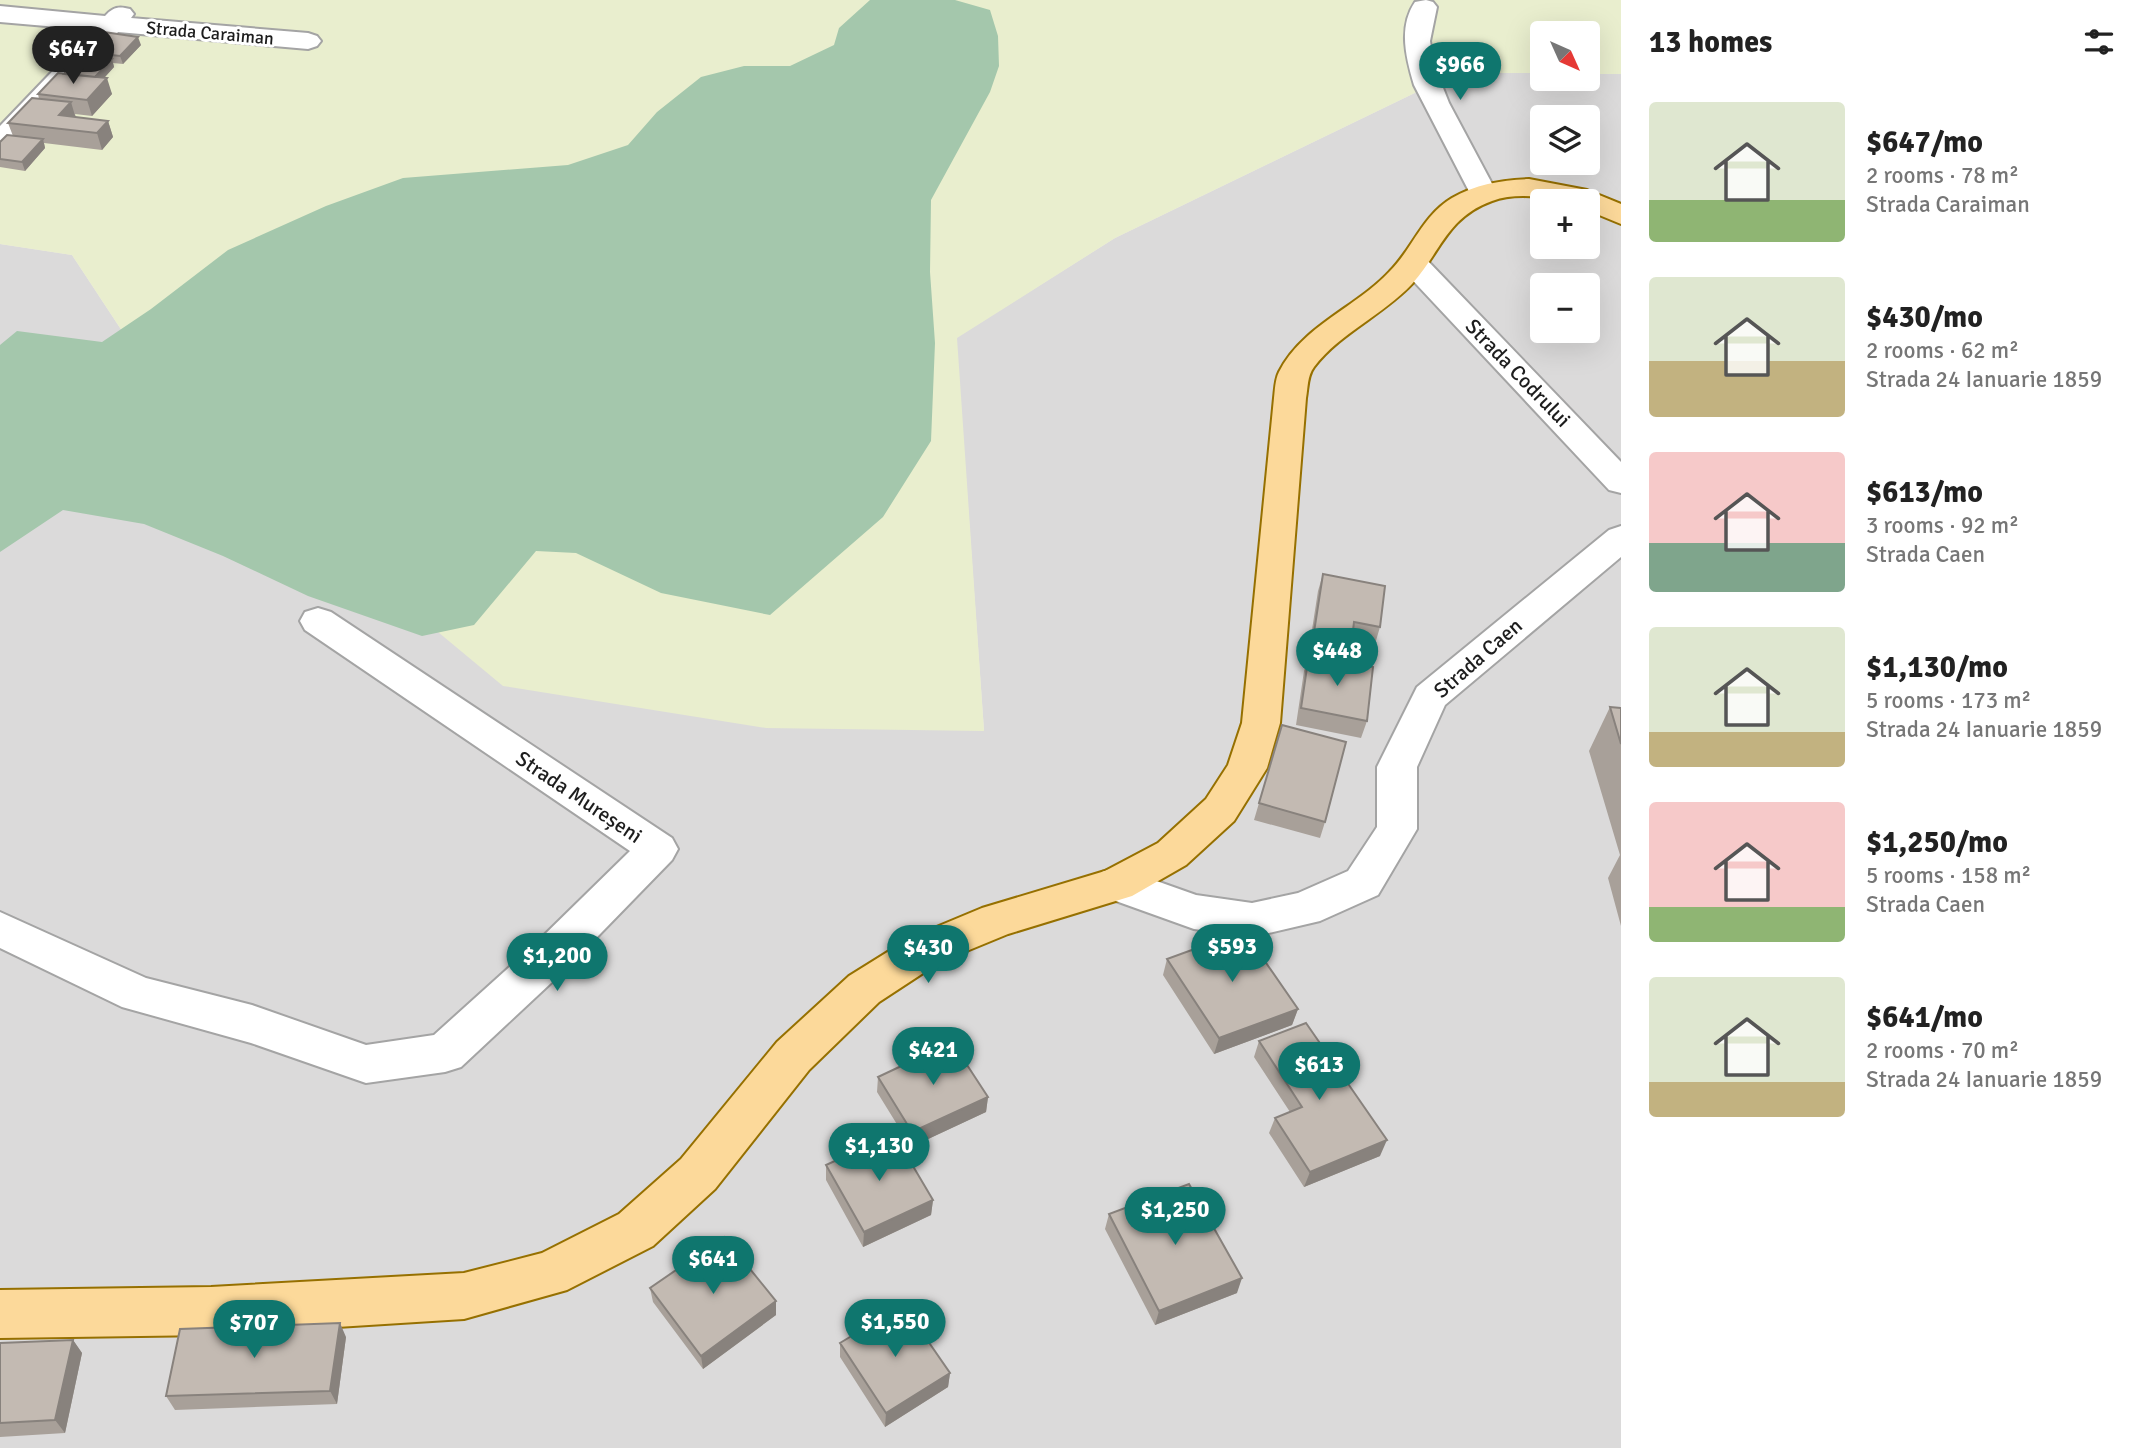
<!DOCTYPE html>
<html lang="en">
<head>
<meta charset="utf-8">
<style>
	:root { --surface:#fff; --page:#f2f2f2; --text:#222; --muted:#767676; --accent:#0f766e }
	body { margin:0; font-family:Signika,sans-serif; background:var(--page); color:var(--text); height:100vh; display:flex; flex-direction:column; font-size:26px; white-space:nowrap }
	* { box-sizing:border-box; margin:0 }
	p { font-size:23px; color:var(--muted) }
	.icon { flex:none; width:38px; height:38px; fill:none; stroke:currentColor; stroke-width:2; stroke-linecap:round; stroke-linejoin:round }
	.map { position:relative; flex:1; overflow:hidden }
	.drawer { display:flex; flex-direction:column; background:var(--surface); width:525px }
	.drawer>* { flex:none }
	.needle { width:46px; rotate:135deg }
	.fabs { position:absolute; left:1530px; top:21px; display:grid; gap:14px }
	.fabs a { display:grid; place-items:center; width:70px; height:70px; border-radius:7px; background:var(--surface); box-shadow:0 7px 28px #0002; font-size:35px }
	.price { position:absolute; translate:-50% -60px; padding:0 16px; border-radius:24px; background:var(--accent); color:#fff; font-size:23px; line-height:46px; filter:drop-shadow(0 2px 4px #0008) }
	.price::after { content:''; position:absolute; left:50%; top:42px; width:21px; height:16px; margin-left:-10px; background:inherit; clip-path:polygon(0 0,100% 0,50% 100%) }
	.price.on { background:#222; color:#fff }
	ul { padding:0; list-style:none }
	li { display:flex; align-items:center; gap:21px; height:175px; padding:0 28px }
	li span { display:grid; place-items:center; flex:none; width:196px; height:140px; border-radius:7px; color:#555 }
	li>.icon { margin-inline-start:auto }
	span .icon { width:84px; height:84px; fill:#fffc; stroke-width:1 }
	li b { font-size:30px }
	h2 { display:flex; justify-content:space-between; align-items:center; height:84px; padding:0 28px; font-size:30px }
	main { display:flex; flex:1; min-height:0 }
	.map>svg:first-child { display:block }
	.residential { fill:#dbdada; fill-rule:evenodd }
	.farmland { fill:#e9eece }
	.cemetery { fill:#a4c7ac }
	.lines { fill:none; stroke-linecap:round; stroke-linejoin:round }
	.minor-casing { stroke:#a4a4a4; stroke-width:4 }
	.major-casing { stroke:#967000; stroke-width:4 }
	.minor { fill:#fff; fill-rule:evenodd }
	.major { fill:#fcd99a; fill-rule:evenodd }
	.wall { fill:#a8a099 }
	.shaded-wall { fill:#88827d }
	.building { fill:#c3bab2; stroke:#88827d; stroke-width:2 }
	.labels { text-anchor:middle; stroke-width:6; stroke-linejoin:round; paint-order:stroke }
	.far-street-label { font-size:18px; fill:#1d1d1d; stroke:#fff }
	.street-label { font-size:21px; fill:#1d1d1d; stroke:#fff }
</style>
</head>
<body>
<main>
<div class="map">
<svg width="1621" height="1448" viewBox="0 0 1621 1448">
	<rect width="100%" height="100%" fill="#eeebe3"/>
	<path class="residential" d="M 1456,73 L 1542,73 L 1542,79 L 1587,79 L 1587,74 L 1621,74 L 1621,1448 L 0,1448 L 0,244 L 72,255 L 178,416 L 984,730 L 956,338 L 1115,238 ZM 1542,117 L 1587,117 L 1587,163 L 1542,163 ZM 1542,201 L 1587,201 L 1587,247 L 1542,247 ZM 1542,285 L 1587,285 L 1587,331 L 1542,331 Z"/>
	<path class="farmland" d="M 0,0 L 1621,0 L 1621,74 L 1587,74 L 1587,33 L 1542,33 L 1542,73 L 1456,73 L 1115,238 L 957,338 L 984,731 L 766,728 L 503,686 L 178,416 L 72,255 L 0,244 Z"/>
	<path class="cemetery" d="M 870,0 L 955,0 L 990,10 L 998,36 L 999,66 L 990,92 L 931,200 L 930,272 L 935,343 L 931,441 L 883,517 L 770,615 L 661,593 L 576,553 L 536,551 L 474,625 L 422,636 L 308,596 L 223,556 L 144,524 L 63,510 L 0,552 L 0,345 L 17,331 L 102,342 L 151,309 L 228,250 L 326,206 L 403,178 L 568,165 L 628,145 L 657,112 L 701,77 L 744,66 L 790,66 L 834,45 L 839,28 Z"/>
	<g class="lines">
		<g class="minor-casing">
			<path id="minor" d="M 1426,0 L 1433,2 L 1437,7 L 1430,41 L 1434,65 L 1449,103 L 1497,193 L 1493,199 L 1483,202 L 1473,199 L 1414,85 C 1406,58 1398,27 1415,2 Z
				M 0,6 L 105,16 C 113,7 119,6 130,9 L 134,14 L 131,18 L 308,33 L 317,36 L 321,41 L 317,46 L 308,49 L 118,32 L 10,148 L 0,150 L 0,126 L 92,30 L 0,22 Z
				M 1414,255 L 1425,258 L 1621,462 L 1621,493 L 1609,490 L 1403,270 L 1399,264 L 1403,258 Z
				M 1621,526 L 1621,557 L 1445,705 L 1417,767 L 1417,829 L 1378,895 L 1320,921 L 1252,937 L 1194,929 L 1102,896 L 1096,884 L 1102,872 L 1117,867 L 1196,895 L 1252,903 L 1298,893 L 1348,871 L 1377,827 L 1377,767 L 1417,687 L 1609,530 Z
				M 318,608 L 331,612 L 672,838 L 678,849 L 672,860 L 566,969 L 461,1067 L 445,1072 L 366,1083 L 251,1043 L 122,1007 L 0,948 L 0,912 L 146,978 L 252,1005 L 366,1045 L 434,1035 L 536,943 L 630,851 L 305,630 L 300,621 L 305,612 Z"/>
		</g>
		<g class="major-casing">
			<path id="major" d="M 1529,179 L 1587,190 L 1621,204 L 1621,224 L 1587,210 L 1587,201 C 1556,201 1522,190 1492,201 C 1447,217 1440,253 1412,284 C 1383,315 1340,333 1314,367 C 1307,376 1308,388 1306,398 L 1280,723 L 1267,768 L 1234,821 L 1186,865 L 1132,896 L 1008,934 L 940,962 L 879,1002 L 809,1070 L 715,1189 L 653,1246 L 567,1290 L 464,1319 L 211,1335 L 0,1338 L 0,1290 L 211,1287 L 464,1273 L 542,1253 L 619,1214 L 681,1159 L 777,1042 L 849,976 L 910,938 L 982,908 L 1105,871 L 1158,843 L 1206,799 L 1228,765 L 1242,723 L 1274,398 C 1275,390 1275,380 1279,372 C 1302,326 1357,307 1390,271 C 1413,248 1422,216 1452,198 C 1475,184 1503,180 1529,179 Z"/>
		</g>
		<use href="#minor" class="minor"/>
		<use href="#major" class="major"/>
	</g>
	<path class="wall" d="M 141,45 L 123,64 L 113,63 L 114,67 L 104,78 L 112,94 L 92,116 L 75,114 L 76,117 L 108,121 L 113,137 L 102,150 L 44,143 L 45,148 L 25,171 L 0,167 L 0,142 L 13,136 L 8,123 L 39,99 L 38,94 L 87,56 L 85,52 Z
		M 1323,574 L 1380,627 L 1375,644 L 1352,639 L 1347,656 L 1309,649 L 1318,591 Z
		M 1309,654 L 1367,721 L 1361,738 L 1296,725 L 1304,671 Z
		M 1610,707 L 1621,708 L 1621,926 L 1608,878 L 1620,855 L 1589,751 Z
		M 1282,725 L 1325,822 L 1320,838 L 1254,820 Z
		M 1167,959 L 1298,1009 L 1292,1025 L 1214,1054 L 1163,975 Z
		M 1259,1041 L 1380,1156 L 1304,1187 L 1269,1133 L 1275,1118 L 1290,1112 L 1254,1057 Z
		M 878,1077 L 988,1097 L 986,1112 L 911,1147 L 877,1092 Z
		M 826,1165 L 933,1200 L 931,1215 L 863,1247 L 826,1180 Z
		M 1109,1214 L 1237,1293 L 1155,1325 L 1105,1229 Z
		M 650,1288 L 776,1315 L 703,1369 L 653,1302 Z
		M 346,1337 L 337,1404 L 175,1410 L 166,1396 Z
		M 73,1340 L 82,1353 L 65,1433 L 0,1437 L 0,1343 Z
		M 840,1343 L 950,1373 L 948,1387 L 885,1427 L 840,1357 Z"/>
	<path class="shaded-wall" d="M 138,37 L 141,45 L 123,64 L 120,56 Z
		M 112,59 L 114,67 L 95,88 L 93,80 Z
		M 107,78 L 112,94 L 92,116 L 87,100 Z
		M 71,102 L 76,119 L 59,115 Z
		M 108,121 L 113,137 L 102,150 L 97,133 Z
		M 43,139 L 45,148 L 25,171 L 22,162 Z
		M 1298,1009 L 1292,1025 L 1214,1054 L 1219,1038 Z
		M 988,1097 L 986,1112 L 911,1147 L 912,1132 Z
		M 1387,1140 L 1380,1156 L 1304,1187 L 1310,1172 Z
		M 933,1200 L 931,1215 L 863,1247 L 864,1232 Z
		M 1242,1278 L 1237,1293 L 1155,1325 L 1159,1311 Z
		M 776,1301 L 776,1315 L 703,1369 L 701,1356 Z
		M 340,1323 L 346,1337 L 337,1404 L 330,1391 Z
		M 73,1340 L 82,1353 L 65,1433 L 55,1420 Z
		M 950,1373 L 948,1387 L 885,1427 L 886,1413 Z"/>
	<path class="building" d="M 104,32 L 138,37 L 120,56 L 85,52 Z
		M 81,56 L 112,59 L 95,77 L 64,74 Z
		M 58,73 L 107,78 L 87,100 L 38,94 Z
		M 32,98 L 71,102 L 59,115 L 108,121 L 97,133 L 8,123 Z
		M 7,135 L 43,139 L 22,162 L 0,159 L 0,142 Z
		M 1323,574 L 1385,586 L 1380,627 L 1354,622 L 1352,639 L 1314,632 Z
		M 1309,654 L 1373,667 L 1367,721 L 1301,708 Z
		M 1610,707 L 1621,708 L 1621,744 Z
		M 1282,725 L 1346,742 L 1325,822 L 1259,803 Z
		M 1244,931 L 1298,1009 L 1219,1038 L 1167,959 Z
		M 1306,1023 L 1387,1140 L 1310,1172 L 1275,1118 L 1302,1107 L 1259,1041 Z
		M 952,1042 L 988,1097 L 912,1132 L 878,1077 Z
		M 894,1134 L 933,1200 L 864,1232 L 826,1165 Z
		M 1189,1184 L 1242,1278 L 1159,1311 L 1109,1214 Z
		M 724,1237 L 776,1301 L 701,1356 L 650,1288 Z
		M 903,1305 L 950,1373 L 886,1413 L 840,1343 Z
		M 340,1323 L 330,1391 L 166,1396 L 180,1329 Z
		M 73,1340 L 55,1420 L 0,1423 L 0,1343 Z"/>
	<g class="labels">
		<g class="far-street-label">
			<text transform="translate(210 33) rotate(5)" y="6">Strada Caraiman</text>
		</g>
		<g class="street-label">
			<text transform="translate(1518 373) rotate(46)" y="7">Strada Codrului</text>
			<text transform="translate(1478 658) rotate(-41)" y="7">Strada Caen</text>
			<text transform="translate(579 797) rotate(34)" y="7">Strada Mureșeni</text>
		</g>
	</g>
</svg>
<div class="fabs">
<a><svg class="needle" viewBox="-14 -14 28 28"><path d="M0-13l5 13h-10z" fill="#e53935"/><path d="M0 13l5-13h-10z" fill="#767676"/></svg></a>
<a><svg class="icon" aria-label="layers" viewBox="0 0 24 24"><path d="M12 4l9 5-9 5-9-5zM3 14l9 5 9-5"/></svg></a>
<a>+</a>
<a>−</a>
</div>
<b class="price on" style="left:73px;top:86px">$647</b>
<b class="price" style="left:1460px;top:102px">$966</b>
<b class="price" style="left:1337px;top:688px">$448</b>
<b class="price" style="left:1232px;top:984px">$593</b>
<b class="price" style="left:928px;top:985px">$430</b>
<b class="price" style="left:557px;top:993px">$1,200</b>
<b class="price" style="left:933px;top:1087px">$421</b>
<b class="price" style="left:1319px;top:1102px">$613</b>
<b class="price" style="left:879px;top:1183px">$1,130</b>
<b class="price" style="left:1175px;top:1247px">$1,250</b>
<b class="price" style="left:713px;top:1296px">$641</b>
<b class="price" style="left:895px;top:1359px">$1,550</b>
<b class="price" style="left:254px;top:1360px">$707</b>
</div>
<section class="drawer">
<h2>13 homes<svg class="icon" aria-label="filters" viewBox="0 0 24 24"><path d="M4 7h16M4 17h16"/><circle cx="9" cy="7" r="2"/><circle cx="15" cy="17" r="2"/></svg></h2>
<ul>
<li><span style="background:linear-gradient(#dfe7d0 70%,#8fb573 0)"><svg class="icon" aria-label="home" viewBox="0 0 24 24"><path d="M3 11l9-7 9 7M6 9v11h12V9"/></svg></span><div><b>$647/mo</b><p>2 rooms · 78 m²</p><p>Strada Caraiman</p></div></li>
<li><span style="background:linear-gradient(#dfe7d0 60%,#c2b280 0)"><svg class="icon" aria-label="home" viewBox="0 0 24 24"><path d="M3 11l9-7 9 7M6 9v11h12V9"/></svg></span><div><b>$430/mo</b><p>2 rooms · 62 m²</p><p>Strada 24 Ianuarie 1859</p></div></li>
<li><span style="background:linear-gradient(#f6c9c9 65%,#7fa58c 0)"><svg class="icon" aria-label="home" viewBox="0 0 24 24"><path d="M3 11l9-7 9 7M6 9v11h12V9"/></svg></span><div><b>$613/mo</b><p>3 rooms · 92 m²</p><p>Strada Caen</p></div></li>
<li><span style="background:linear-gradient(#dfe7d0 75%,#c2b280 0)"><svg class="icon" aria-label="home" viewBox="0 0 24 24"><path d="M3 11l9-7 9 7M6 9v11h12V9"/></svg></span><div><b>$1,130/mo</b><p>5 rooms · 173 m²</p><p>Strada 24 Ianuarie 1859</p></div></li>
<li><span style="background:linear-gradient(#f6c9c9 75%,#8fb573 0)"><svg class="icon" aria-label="home" viewBox="0 0 24 24"><path d="M3 11l9-7 9 7M6 9v11h12V9"/></svg></span><div><b>$1,250/mo</b><p>5 rooms · 158 m²</p><p>Strada Caen</p></div></li>
<li><span style="background:linear-gradient(#dfe7d0 75%,#c2b280 0)"><svg class="icon" aria-label="home" viewBox="0 0 24 24"><path d="M3 11l9-7 9 7M6 9v11h12V9"/></svg></span><div><b>$641/mo</b><p>2 rooms · 70 m²</p><p>Strada 24 Ianuarie 1859</p></div></li>
</ul>
</section>
</main>
</body>
</html>
